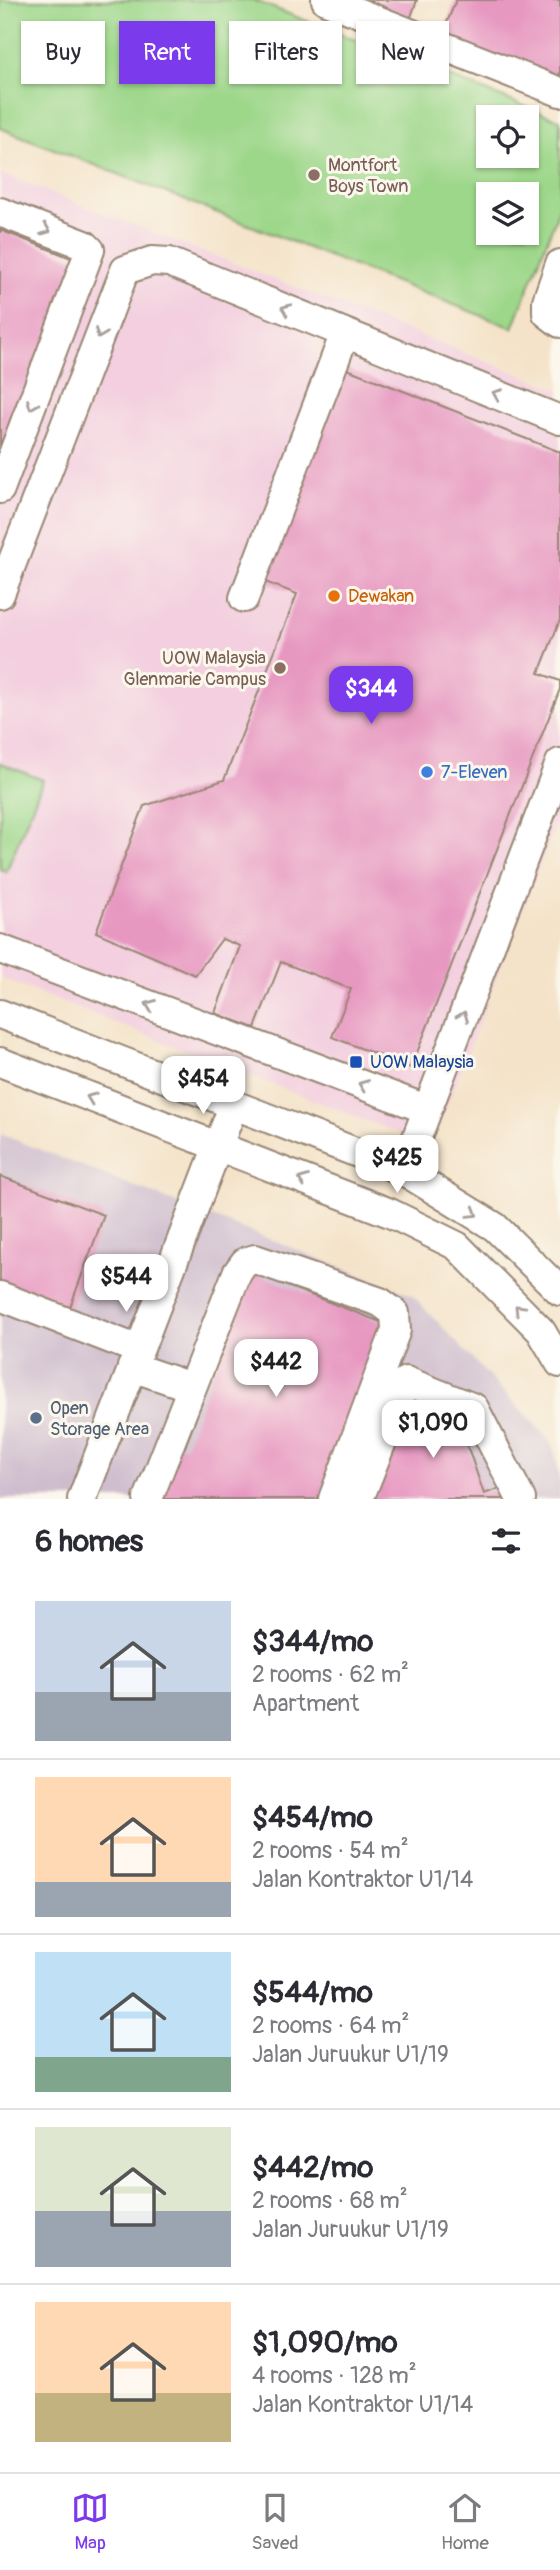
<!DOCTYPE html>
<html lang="en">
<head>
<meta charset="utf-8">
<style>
	:root { --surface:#fff; --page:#f7f7f7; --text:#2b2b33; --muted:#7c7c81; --line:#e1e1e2; --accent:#7c3aed }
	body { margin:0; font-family:Pangolin,sans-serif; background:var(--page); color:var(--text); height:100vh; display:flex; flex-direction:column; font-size:26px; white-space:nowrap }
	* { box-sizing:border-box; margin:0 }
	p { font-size:23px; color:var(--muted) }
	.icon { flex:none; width:38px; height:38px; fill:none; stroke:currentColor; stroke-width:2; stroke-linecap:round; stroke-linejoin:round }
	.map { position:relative; height:1499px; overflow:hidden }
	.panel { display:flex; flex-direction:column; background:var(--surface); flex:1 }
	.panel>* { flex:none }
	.top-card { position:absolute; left:21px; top:21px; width:518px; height:63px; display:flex; gap:14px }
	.buttons { position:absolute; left:476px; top:105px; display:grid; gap:14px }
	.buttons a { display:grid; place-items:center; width:63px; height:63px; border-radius:0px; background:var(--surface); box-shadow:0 2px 5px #0004; font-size:35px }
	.price { position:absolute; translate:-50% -60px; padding:0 16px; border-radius:14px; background:#fff; color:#222; font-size:23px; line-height:46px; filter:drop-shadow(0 2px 4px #0008) }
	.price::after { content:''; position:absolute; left:50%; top:42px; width:21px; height:16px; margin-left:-10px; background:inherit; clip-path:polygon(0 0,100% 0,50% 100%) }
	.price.selected { background:var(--accent); color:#fff }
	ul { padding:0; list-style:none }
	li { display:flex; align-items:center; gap:21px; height:175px; padding:0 35px }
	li+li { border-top:2px solid var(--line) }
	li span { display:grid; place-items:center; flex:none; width:196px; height:140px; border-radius:0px; color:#555 }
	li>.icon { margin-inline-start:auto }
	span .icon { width:84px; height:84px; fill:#fffc; stroke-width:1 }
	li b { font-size:30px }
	h2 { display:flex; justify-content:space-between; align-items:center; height:84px; padding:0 35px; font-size:30px }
	.chip { padding:0 24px; border-radius:0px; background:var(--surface); box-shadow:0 2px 5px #0004; font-size:24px; line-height:63px }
	.chip.selected { background:var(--accent); color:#fff }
	.tabs { display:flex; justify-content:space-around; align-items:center; height:98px; border-top:2px solid var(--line); background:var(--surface); font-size:19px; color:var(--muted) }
	.tabs a { display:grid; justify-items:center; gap:4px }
	.tabs .selected { color:var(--accent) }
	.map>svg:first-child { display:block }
	.built { fill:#f3cfdf }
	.industrial { fill:#cfbdce }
	.green { fill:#9dd78a; stroke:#6c8054; stroke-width:2; fill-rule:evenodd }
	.building { fill:#e798c1 }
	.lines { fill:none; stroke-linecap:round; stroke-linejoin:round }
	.minor-casing { stroke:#988674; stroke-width:32 }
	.minor { stroke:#fff; stroke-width:28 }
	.oneway { stroke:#a79f9a }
	.education-dot { fill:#8d6e63; stroke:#fbf7ec; stroke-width:2.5 }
	.food-dot { fill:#e8710a; stroke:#fbf7ec; stroke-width:2.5 }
	.shop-dot { fill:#3f7fe0; stroke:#fbf7ec; stroke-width:2.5 }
	.transit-dot { fill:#1a4fb4; stroke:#fbf7ec; stroke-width:2.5 }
	.service-dot { fill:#5c6f8a; stroke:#fbf7ec; stroke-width:2.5 }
	.labels { text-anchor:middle; stroke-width:6; stroke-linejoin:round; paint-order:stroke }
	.education-label { font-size:18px; fill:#785e54; stroke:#fbf7ec; text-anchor:start }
	.food-label { font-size:18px; fill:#c56008; stroke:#fbf7ec; text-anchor:start }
	.shop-label { font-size:18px; fill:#366cbe; stroke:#fbf7ec; text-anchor:start }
	.transit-label { font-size:18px; fill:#164399; stroke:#fbf7ec; text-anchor:start }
	.service-label { font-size:18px; fill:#4e5e75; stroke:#fbf7ec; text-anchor:start }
</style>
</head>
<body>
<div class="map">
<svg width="560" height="1499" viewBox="0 0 560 1499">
	<rect width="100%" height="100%" fill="#fbf7ec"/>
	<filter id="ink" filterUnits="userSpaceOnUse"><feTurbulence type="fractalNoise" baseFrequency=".0143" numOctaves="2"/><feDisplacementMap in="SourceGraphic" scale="14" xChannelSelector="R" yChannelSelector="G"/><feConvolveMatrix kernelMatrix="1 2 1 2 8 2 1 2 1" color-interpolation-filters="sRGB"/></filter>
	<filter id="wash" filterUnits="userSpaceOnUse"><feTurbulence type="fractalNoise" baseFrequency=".00686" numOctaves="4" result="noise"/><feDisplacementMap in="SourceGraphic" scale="28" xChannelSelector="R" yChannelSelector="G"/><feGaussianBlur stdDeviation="1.57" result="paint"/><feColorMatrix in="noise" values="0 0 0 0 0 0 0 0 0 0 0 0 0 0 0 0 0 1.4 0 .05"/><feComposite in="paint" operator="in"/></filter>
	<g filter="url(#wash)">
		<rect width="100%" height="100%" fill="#f4e3c9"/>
		<path class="built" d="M 0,173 L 560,390 L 560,813 L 438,1129 L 430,1126 L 423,1143 L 0,978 Z"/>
		<path class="industrial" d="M 0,1134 L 412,1295 L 553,1444 L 560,1482 L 560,1499 L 0,1499 Z"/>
		<path class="green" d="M 0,0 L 253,0 L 560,120 L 560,207 L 513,328 L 0,128 ZM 488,117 L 527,117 L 527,156 L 488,156 ZM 488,194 L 527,194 L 527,233 L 488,233 Z
			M 0,763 L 43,780 L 6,872 L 0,869 Z"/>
		<g id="blocks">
			<path class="building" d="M 344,0 L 417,0 L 408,25 Z
				M 456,0 L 560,0 L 560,87 L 440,40 Z
				M 0,230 L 79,261 L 0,462 Z
				M 347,369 L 560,452 L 560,620 L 539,673 L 560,681 L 560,689 L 411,1068 L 332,1037 L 351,989 L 281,962 L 255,1028 L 215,1013 L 240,946 L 222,939 L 195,975 L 96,932 L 144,806 L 224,780 L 297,594 L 265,582 Z
				M 0,1176 L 104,1215 L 69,1310 L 0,1284 Z
				M 251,1272 L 386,1324 L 320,1499 L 156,1499 L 177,1444 L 185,1447 Z
				M 411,1399 L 455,1410 L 484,1494 L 510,1485 L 517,1499 L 375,1499 Z"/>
		</g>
	</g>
	<g filter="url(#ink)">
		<use href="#blocks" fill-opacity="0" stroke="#988674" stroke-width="2"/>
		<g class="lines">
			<g class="minor-casing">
				<path id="minor" d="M 326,0 L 560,92
					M 0,212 L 85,245 L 90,250 L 0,489
					M 560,264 L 547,301 L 547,313 L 560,323
					M 0,594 L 125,270 L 152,261 L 169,262 L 560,420
					M 244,598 L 345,333
					M 0,949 L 426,1109
					M 0,1014 L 404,1171 L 495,1227 L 560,1291
					M 0,1062 L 390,1213 L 457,1246 L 541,1331 L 560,1363
					M 404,1171 L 560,763
					M 0,1296 L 139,1350
					M 132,1367 L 191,1387
					M 82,1499 L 234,1104
					M 148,1499 L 237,1273 L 245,1262 L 255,1259 L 380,1302 L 395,1313 L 396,1330 L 333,1499
					M 359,1499 L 406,1381 L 474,1408 L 521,1499"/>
			</g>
			<use href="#minor" class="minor"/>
		</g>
		<defs><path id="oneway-chevron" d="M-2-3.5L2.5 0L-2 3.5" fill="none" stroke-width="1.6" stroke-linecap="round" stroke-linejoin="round" transform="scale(1.75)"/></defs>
		<g class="oneway">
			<use href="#oneway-chevron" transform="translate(46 230) rotate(21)"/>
			<use href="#oneway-chevron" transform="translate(286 309) rotate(-158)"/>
			<use href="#oneway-chevron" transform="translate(100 334) rotate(111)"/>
			<use href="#oneway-chevron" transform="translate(497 394) rotate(-158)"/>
			<use href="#oneway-chevron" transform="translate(32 405) rotate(111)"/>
			<use href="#oneway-chevron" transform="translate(150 1005) rotate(-159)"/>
			<use href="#oneway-chevron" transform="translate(463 1016) rotate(-69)"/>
			<use href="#oneway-chevron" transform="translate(363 1085) rotate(-159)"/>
			<use href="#oneway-chevron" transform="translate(91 1098) rotate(-159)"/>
			<use href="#oneway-chevron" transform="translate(303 1180) rotate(-159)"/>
			<use href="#oneway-chevron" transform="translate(473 1213) rotate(32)"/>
			<use href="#oneway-chevron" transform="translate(519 1309) rotate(-135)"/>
		</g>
	</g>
	<g class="education-dot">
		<circle cx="314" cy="175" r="7"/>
		<circle cx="280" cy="668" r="7"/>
	</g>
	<circle class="food-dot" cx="334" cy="596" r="7"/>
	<circle class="shop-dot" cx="427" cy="772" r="7"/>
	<rect class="transit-dot" x="349" y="1055" width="14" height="14" rx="3.5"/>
	<circle class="service-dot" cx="36" cy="1418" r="7"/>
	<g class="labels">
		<g class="education-label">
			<text x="328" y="171">Montfort<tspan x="328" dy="21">Boys Town</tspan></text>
			<text x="266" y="664" text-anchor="end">UOW Malaysia<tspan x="266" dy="21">Glenmarie Campus</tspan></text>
		</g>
		<g class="food-label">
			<text x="348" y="602">Dewakan</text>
		</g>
		<g class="shop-label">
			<text x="441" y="778">7-Eleven</text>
		</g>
		<g class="transit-label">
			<text x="370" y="1068">UOW Malaysia</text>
		</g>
		<g class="service-label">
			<text x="50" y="1414">Open<tspan x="50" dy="21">Storage Area</tspan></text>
		</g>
	</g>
</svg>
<div class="buttons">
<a><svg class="icon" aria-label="locate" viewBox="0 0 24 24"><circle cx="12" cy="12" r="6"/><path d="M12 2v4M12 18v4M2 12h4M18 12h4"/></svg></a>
<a><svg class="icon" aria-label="layers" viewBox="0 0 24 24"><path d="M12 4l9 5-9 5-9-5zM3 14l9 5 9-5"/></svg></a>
</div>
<b class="price selected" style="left:371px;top:726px">$344</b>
<b class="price" style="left:203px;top:1116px">$454</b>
<b class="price" style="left:397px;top:1195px">$425</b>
<b class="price" style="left:126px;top:1314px">$544</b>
<b class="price" style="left:276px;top:1399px">$442</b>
<b class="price" style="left:433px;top:1460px">$1,090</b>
<div class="top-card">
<a class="chip">Buy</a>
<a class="chip selected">Rent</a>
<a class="chip">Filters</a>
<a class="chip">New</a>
</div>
</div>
<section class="panel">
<h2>6 homes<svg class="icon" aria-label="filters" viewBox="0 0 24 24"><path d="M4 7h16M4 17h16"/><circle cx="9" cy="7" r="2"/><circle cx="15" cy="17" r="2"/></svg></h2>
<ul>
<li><span style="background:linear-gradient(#c9d6e8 65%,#9aa5b1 0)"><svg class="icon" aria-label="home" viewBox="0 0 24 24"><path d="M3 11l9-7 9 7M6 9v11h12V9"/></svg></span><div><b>$344/mo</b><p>2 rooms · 62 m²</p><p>Apartment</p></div></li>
<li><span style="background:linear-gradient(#ffd9b3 75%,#9aa5b1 0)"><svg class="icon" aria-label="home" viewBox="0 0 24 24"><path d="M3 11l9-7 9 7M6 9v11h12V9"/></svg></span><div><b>$454/mo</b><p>2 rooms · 54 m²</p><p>Jalan Kontraktor U1/14</p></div></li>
<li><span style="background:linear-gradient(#bfe0f5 75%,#7fa58c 0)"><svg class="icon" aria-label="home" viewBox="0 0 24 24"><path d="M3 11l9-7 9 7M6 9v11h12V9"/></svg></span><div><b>$544/mo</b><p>2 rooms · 64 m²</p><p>Jalan Juruukur U1/19</p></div></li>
<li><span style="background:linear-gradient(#dfe7d0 60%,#9aa5b1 0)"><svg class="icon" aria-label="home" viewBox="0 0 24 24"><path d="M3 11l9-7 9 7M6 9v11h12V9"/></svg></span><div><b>$442/mo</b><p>2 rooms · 68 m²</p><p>Jalan Juruukur U1/19</p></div></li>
<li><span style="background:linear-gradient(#ffd9b3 65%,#c2b280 0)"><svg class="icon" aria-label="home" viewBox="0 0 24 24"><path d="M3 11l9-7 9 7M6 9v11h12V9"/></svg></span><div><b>$1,090/mo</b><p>4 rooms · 128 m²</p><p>Jalan Kontraktor U1/14</p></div></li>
</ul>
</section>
<nav class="tabs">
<a class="selected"><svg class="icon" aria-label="map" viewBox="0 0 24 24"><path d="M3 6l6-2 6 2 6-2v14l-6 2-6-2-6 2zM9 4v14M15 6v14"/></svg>Map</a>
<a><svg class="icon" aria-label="saved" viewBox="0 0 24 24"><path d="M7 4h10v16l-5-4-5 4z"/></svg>Saved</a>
<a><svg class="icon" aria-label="home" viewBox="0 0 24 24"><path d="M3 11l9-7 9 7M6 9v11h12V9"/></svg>Home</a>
</nav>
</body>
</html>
